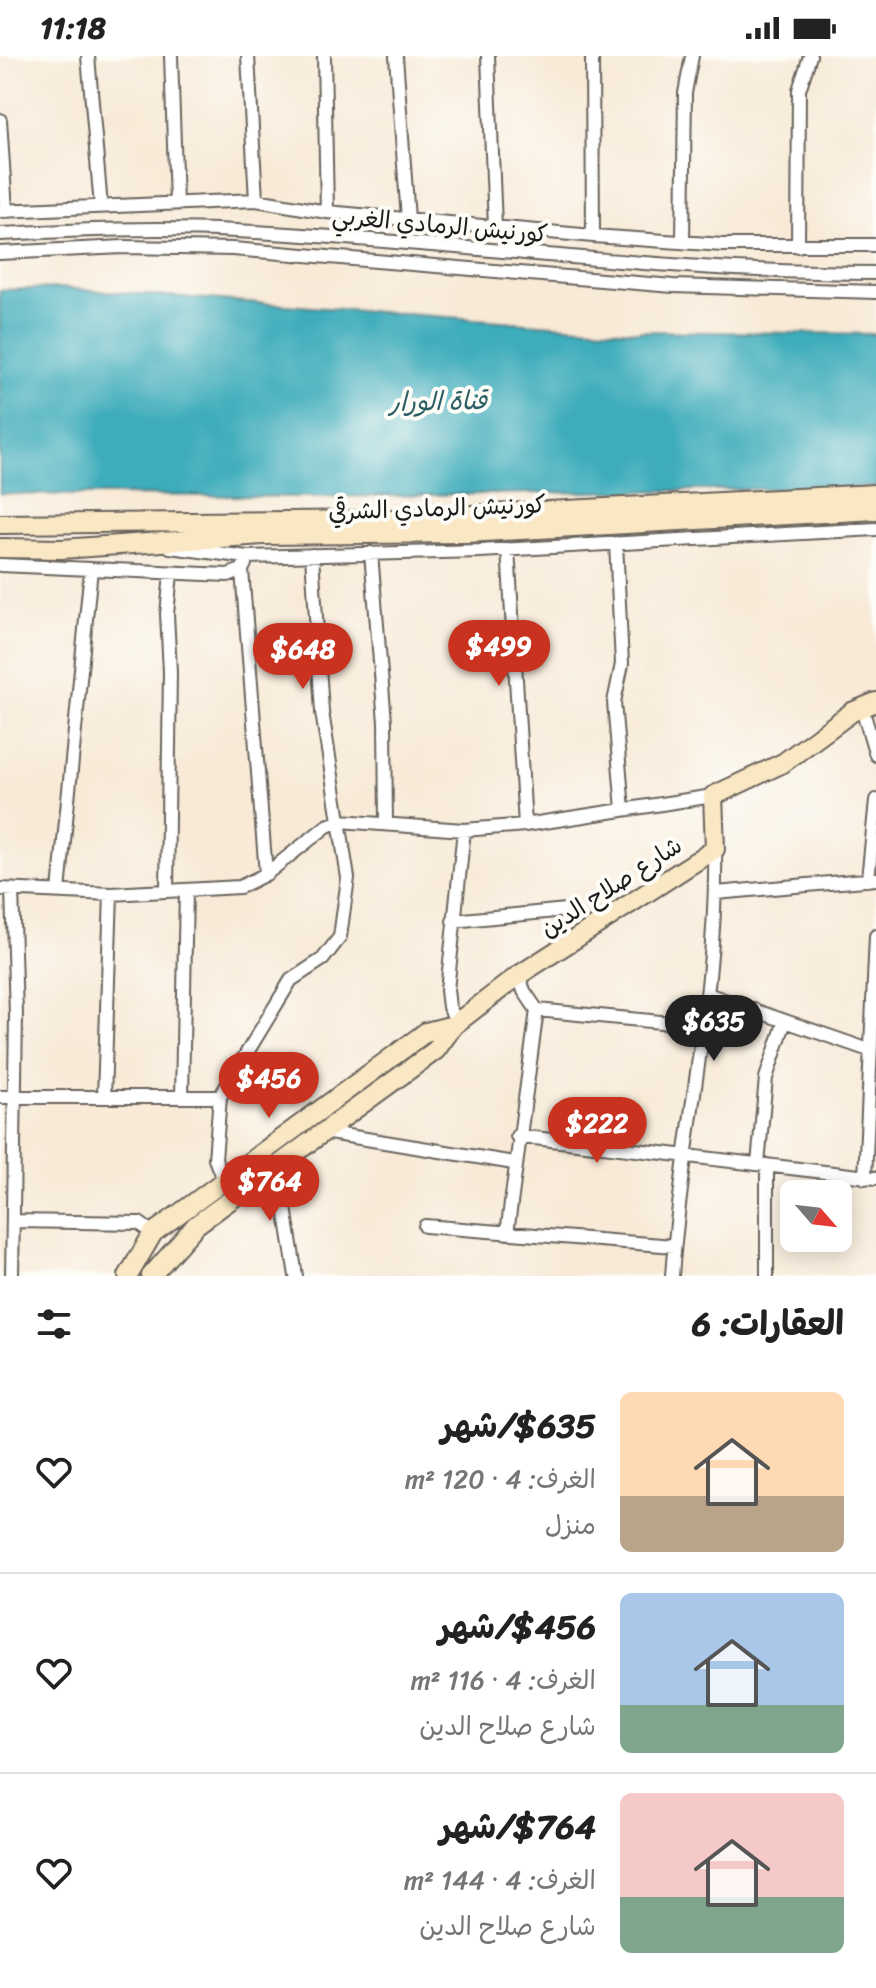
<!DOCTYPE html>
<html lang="ar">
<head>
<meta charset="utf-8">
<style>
	:root { --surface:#fff; --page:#f2f2f2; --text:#222; --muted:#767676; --line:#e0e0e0; --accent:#c8321e }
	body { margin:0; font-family:Sriracha,"Playpen Sans Arabic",sans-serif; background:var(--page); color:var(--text); direction:rtl; height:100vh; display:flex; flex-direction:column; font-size:30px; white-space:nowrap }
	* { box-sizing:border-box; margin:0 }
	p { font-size:26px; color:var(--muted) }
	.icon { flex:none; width:44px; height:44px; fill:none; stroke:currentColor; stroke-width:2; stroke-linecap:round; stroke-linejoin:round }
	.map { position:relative; height:1220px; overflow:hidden; direction:ltr }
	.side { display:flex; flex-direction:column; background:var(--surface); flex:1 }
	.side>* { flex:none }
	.needle { width:52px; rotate:118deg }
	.fabs { position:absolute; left:780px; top:1124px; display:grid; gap:16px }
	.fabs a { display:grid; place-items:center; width:72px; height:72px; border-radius:12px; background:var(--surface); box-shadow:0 4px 20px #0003; font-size:40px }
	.price { position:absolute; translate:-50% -68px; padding:0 18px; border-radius:28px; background:var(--accent); color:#fff; font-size:26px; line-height:52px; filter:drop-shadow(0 2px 4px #0008) }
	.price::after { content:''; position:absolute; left:50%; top:48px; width:24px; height:18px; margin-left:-12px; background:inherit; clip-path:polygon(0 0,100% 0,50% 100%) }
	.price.current { background:#222; color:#fff }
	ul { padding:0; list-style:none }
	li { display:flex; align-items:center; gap:24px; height:200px; padding:0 32px }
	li+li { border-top:2px solid var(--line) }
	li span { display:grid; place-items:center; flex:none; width:224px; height:160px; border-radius:12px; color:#555 }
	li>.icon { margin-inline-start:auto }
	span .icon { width:96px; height:96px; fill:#fffc; stroke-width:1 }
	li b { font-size:34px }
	h2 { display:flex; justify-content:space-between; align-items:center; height:96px; padding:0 32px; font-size:34px }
	.status { display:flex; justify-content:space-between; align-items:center; height:56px; padding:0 40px; background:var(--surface); direction:ltr }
	.status svg { height:22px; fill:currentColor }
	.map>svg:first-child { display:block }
	.water { fill:#3eacbb; stroke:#2d646c; stroke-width:2 }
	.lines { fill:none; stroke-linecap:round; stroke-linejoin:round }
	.street-casing { stroke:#69645d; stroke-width:16 }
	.secondary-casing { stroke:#69645d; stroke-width:22 }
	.street { stroke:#fff; stroke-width:12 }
	.secondary { stroke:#fae7c3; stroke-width:18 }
	.labels { text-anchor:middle; stroke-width:8; stroke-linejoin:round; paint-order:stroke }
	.street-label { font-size:24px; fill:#1c1c1c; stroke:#fdfcf7 }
	.water-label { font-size:26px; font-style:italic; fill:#2b5d64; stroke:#fdfcf7 }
</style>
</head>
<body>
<div class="status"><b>11:18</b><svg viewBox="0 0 49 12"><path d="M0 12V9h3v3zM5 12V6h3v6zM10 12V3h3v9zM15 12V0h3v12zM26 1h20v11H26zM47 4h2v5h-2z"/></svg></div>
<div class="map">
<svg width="876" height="1220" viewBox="0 0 876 1220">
	<rect width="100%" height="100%" fill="#fdfcf7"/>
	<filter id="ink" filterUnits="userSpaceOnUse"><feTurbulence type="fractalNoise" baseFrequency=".0125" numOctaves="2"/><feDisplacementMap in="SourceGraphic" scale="16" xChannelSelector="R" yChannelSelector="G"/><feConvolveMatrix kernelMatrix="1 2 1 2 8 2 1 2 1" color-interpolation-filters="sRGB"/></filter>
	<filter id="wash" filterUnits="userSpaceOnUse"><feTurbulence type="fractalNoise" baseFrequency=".006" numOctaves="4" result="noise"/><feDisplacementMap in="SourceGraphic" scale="32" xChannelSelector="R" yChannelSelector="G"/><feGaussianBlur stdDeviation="1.8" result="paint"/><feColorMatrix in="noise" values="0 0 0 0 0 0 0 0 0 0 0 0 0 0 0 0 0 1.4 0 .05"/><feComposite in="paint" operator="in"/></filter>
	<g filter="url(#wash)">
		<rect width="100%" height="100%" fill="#f8ead7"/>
		<path class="water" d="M 60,232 L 634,275 L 876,278 L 876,431 L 319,441 L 0,438 L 0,234 Z"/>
	</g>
	<g filter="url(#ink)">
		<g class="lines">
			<g class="street-casing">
				<path id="street" d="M 88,0 L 101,151
					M 171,0 L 176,147
					M 248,0 L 256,144
					M 324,0 L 327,156
					M 396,0 L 408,163
					M 488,0 L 495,171
					M 592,0 L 593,180
					M 0,64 L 6,155
					M 0,155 L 256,144 L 327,156 L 593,180 L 723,189 L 876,189
					M 0,178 C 79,174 157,171 236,175 C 450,185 661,217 876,217
					M 683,185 L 685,37 L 692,0
					M 798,190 L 799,34 L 810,0
					M 0,197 L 123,191 L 233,193 L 673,230 L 876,236
					M 616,487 L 622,608 L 614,646 L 623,754
					M 170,491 L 247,501 L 480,495 L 876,473
					M 508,493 L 525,769
					M 371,497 L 385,666 L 386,766
					M 0,509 L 228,519 L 242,514 L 245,508
					M 242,514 L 266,818
					M 862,652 L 876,699
					M 868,824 L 876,744
					M 0,833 L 111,838 L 240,831 L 266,818 L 327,770 L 340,765 L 464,774 L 525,769 L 713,740
					M 12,834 L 16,959 L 12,1220
					M 59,835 L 91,513
					M 167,835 L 170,616 L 167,558 L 171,517
					M 716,837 L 876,823
					M 453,865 L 566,854
					M 707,938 L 869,994
					M 537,954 L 702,970
					M 457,966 L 449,951 L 447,934 L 464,774
					M 0,1041 L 220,1041
					M 104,1041 L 111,838
					M 182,1041 L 186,834
					M 323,1076 L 514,1107
					M 517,1080 L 876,1122
					M 278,1108 L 296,1220
					M 758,1108 L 766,1022 L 785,965
					M 865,1122 L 876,880
					M 223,1123 L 215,1103 L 220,1041 L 291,924 L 323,903 L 340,881 L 348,822 L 322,656 L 312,499
					M 14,1165 L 139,1167 L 153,1177
					M 425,1170 L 674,1190
					M 507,1177 L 537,954 L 524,935 L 519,919
					M 672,1220 C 682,1078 718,936 715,793
					M 767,1220 L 767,1109"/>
			</g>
			<g class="secondary-casing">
				<path id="secondary" d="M 0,468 L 375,464 L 876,438
					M 0,492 L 61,493 L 263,479 L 466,477 L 876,454
					M 128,1220 L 153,1177 L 426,976 L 454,969
					M 151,1220 L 196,1169 L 436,994 L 454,969 L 519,919 L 715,793 L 713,740 L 783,707 L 852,656 L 876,646"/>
			</g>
			<use href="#street" class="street"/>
			<use href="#secondary" class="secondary"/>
		</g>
	</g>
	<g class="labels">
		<g class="street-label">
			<text transform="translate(440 169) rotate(5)" y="8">كورنيش الرمادي الغربي</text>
			<text transform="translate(437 452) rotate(-2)" y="8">كورنيش الرمادي الشرقي</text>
			<text transform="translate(611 831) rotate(-33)" y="8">شارع صلاح الدين</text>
		</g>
		<g class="water-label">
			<text transform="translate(438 345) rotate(-1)" y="9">قناة الورار</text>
		</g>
	</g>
</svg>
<div class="fabs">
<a><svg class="needle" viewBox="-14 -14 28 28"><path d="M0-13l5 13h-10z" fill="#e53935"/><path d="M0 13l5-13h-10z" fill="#767676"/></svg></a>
</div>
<b class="price" style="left:499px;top:632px">$499</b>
<b class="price" style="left:303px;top:635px">$648</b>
<b class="price current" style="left:714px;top:1007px">$635</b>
<b class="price" style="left:269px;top:1064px">$456</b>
<b class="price" style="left:597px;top:1109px">$222</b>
<b class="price" style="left:270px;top:1167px">$764</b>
</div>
<section class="side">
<h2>العقارات: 6<svg class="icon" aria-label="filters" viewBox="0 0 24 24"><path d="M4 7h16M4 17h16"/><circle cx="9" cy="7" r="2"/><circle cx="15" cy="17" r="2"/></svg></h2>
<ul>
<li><span style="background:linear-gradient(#ffd9b3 65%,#b9a48a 0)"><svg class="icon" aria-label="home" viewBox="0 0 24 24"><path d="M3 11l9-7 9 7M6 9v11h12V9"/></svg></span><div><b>$635/شهر</b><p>الغرف: 4 · 120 m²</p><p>منزل</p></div><svg class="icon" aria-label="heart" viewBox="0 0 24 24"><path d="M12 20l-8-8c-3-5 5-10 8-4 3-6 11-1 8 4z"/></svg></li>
<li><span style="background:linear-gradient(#a9c7e8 70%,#7fa58c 0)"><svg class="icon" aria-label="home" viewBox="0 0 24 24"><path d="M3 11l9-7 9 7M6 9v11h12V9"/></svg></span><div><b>$456/شهر</b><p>الغرف: 4 · 116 m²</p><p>شارع صلاح الدين</p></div><svg class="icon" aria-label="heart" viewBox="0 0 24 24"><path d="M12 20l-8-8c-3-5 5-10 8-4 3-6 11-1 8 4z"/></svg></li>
<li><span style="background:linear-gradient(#f6c9c9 65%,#7fa58c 0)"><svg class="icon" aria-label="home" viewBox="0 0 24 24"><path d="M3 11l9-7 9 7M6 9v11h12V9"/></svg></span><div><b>$764/شهر</b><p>الغرف: 4 · 144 m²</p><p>شارع صلاح الدين</p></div><svg class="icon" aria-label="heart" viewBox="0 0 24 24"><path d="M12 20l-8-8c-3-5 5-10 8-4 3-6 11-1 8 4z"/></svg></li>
</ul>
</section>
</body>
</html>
